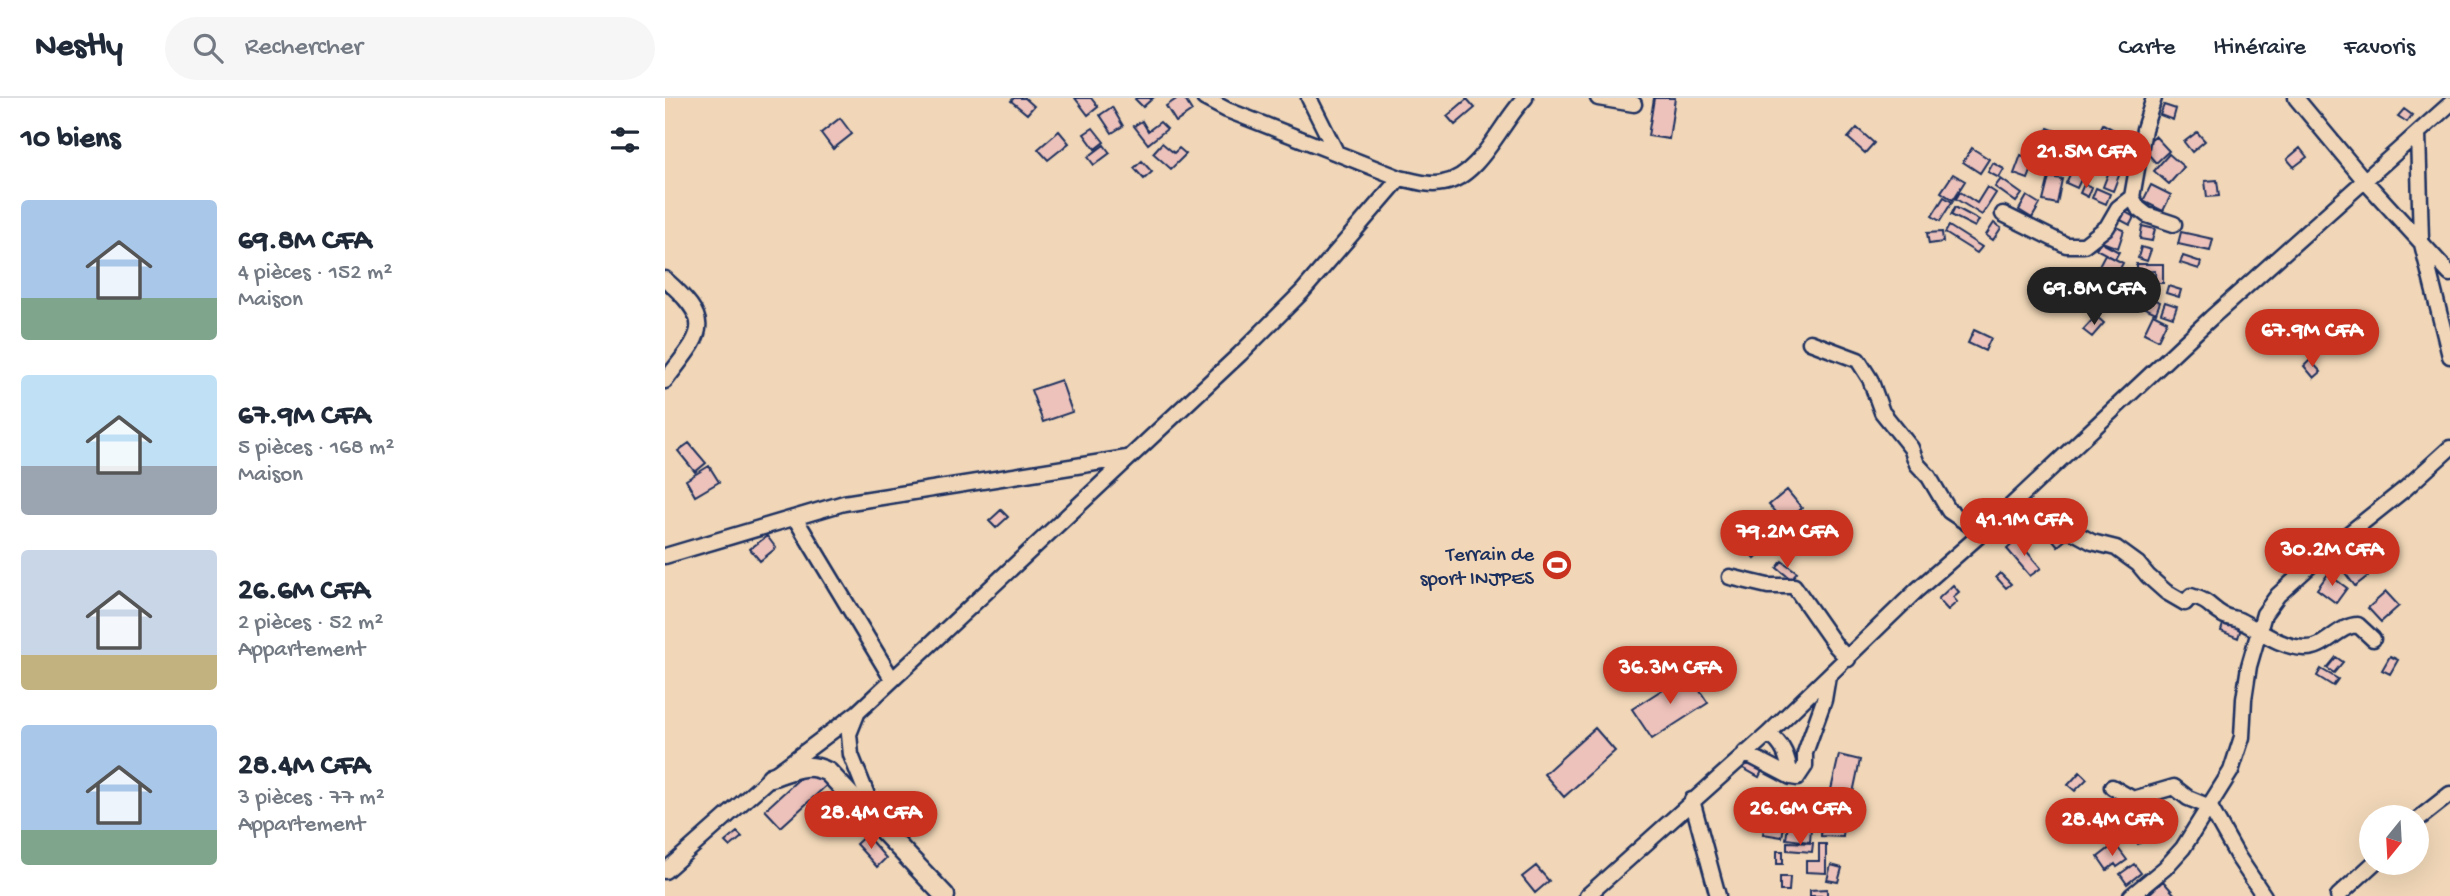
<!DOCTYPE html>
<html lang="fr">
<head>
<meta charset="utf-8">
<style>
	:root { --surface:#fff; --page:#f6f6f7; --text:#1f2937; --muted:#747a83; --line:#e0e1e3; --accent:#c8321e }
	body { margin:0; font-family:"Gochi Hand",sans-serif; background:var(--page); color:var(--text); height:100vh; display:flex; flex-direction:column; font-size:26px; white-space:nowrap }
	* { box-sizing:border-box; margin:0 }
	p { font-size:23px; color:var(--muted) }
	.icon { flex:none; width:38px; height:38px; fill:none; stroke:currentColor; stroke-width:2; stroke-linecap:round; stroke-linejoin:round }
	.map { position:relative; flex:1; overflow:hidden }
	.details { display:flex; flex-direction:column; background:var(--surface); width:665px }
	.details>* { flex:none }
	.needle { width:46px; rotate:198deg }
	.controls { position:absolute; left:1694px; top:707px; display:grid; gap:14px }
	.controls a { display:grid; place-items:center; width:70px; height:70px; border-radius:50%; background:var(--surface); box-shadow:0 7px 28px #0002; font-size:35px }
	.price { position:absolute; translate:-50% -60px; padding:0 16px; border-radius:24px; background:var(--accent); color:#fff; font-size:23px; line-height:46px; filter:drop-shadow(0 2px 4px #0008) }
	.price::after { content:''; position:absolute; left:50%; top:42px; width:21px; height:16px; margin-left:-10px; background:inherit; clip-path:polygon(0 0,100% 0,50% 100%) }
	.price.active { background:#222; color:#fff }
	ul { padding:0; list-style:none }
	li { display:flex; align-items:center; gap:21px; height:175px; padding:0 21px }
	li span { display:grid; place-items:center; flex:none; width:196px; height:140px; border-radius:7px; color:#555 }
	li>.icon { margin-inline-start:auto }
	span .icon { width:84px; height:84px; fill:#fffc; stroke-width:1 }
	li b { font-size:30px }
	h2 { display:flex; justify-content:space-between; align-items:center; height:84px; padding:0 21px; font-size:30px }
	header { display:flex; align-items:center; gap:42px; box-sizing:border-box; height:98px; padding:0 35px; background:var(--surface); border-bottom:2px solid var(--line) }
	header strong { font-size:33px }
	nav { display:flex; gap:38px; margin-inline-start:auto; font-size:24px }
	.search { width:490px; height:63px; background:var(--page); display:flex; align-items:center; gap:18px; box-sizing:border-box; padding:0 24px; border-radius:38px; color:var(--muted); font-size:26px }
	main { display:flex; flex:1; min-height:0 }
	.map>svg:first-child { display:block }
	.building { fill:#edc2ba; stroke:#1b2f5e; stroke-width:2 }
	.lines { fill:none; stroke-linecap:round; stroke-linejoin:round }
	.minor-casing { stroke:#1b2f5e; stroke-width:19 }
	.tertiary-casing { stroke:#1b2f5e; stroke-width:23 }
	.minor { stroke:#f1d7b8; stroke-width:14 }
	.tertiary { stroke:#f1d7b8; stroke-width:18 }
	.labels { text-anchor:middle; stroke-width:5; stroke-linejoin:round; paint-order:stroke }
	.poi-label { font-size:21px; fill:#1b2f5e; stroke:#f1d7b8; text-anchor:end }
</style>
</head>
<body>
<header>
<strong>Nestly</strong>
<div class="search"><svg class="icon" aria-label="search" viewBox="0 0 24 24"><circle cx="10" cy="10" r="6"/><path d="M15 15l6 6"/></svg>Rechercher</div>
<nav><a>Carte</a><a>Itinéraire</a><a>Favoris</a></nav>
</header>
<main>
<section class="details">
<h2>10 biens<svg class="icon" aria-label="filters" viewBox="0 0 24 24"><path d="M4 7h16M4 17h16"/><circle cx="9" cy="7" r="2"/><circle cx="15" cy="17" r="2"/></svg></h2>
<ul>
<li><span style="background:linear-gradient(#a9c7e8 70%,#7fa58c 0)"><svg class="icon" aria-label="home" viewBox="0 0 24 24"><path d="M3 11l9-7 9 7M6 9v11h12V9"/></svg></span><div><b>69.8M CFA</b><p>4 pièces · 152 m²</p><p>Maison</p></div></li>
<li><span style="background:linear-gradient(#bfe0f5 65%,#9aa5b1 0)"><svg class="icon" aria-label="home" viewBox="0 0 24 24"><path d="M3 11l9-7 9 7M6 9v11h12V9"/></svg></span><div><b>67.9M CFA</b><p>5 pièces · 168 m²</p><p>Maison</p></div></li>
<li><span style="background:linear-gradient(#c9d6e8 75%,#c2b280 0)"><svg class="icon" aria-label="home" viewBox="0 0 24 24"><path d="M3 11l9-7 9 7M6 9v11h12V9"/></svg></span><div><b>26.6M CFA</b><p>2 pièces · 52 m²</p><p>Appartement</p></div></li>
<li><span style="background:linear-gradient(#a9c7e8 75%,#7fa58c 0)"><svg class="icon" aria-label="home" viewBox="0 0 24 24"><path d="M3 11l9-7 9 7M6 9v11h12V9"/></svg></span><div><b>28.4M CFA</b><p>3 pièces · 77 m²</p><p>Appartement</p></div></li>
</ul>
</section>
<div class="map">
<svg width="1785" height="798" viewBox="0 0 1785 798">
	<rect width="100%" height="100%" fill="#f1d7b8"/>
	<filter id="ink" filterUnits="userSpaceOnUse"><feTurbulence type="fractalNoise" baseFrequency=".0143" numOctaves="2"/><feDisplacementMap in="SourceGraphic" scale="14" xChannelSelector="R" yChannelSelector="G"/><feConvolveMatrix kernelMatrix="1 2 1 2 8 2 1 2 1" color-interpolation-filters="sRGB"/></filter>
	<g filter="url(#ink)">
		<path class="building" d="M 349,0 L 360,0 L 369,8 L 362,16 L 346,3 Z
			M 410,0 L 426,0 L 433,9 L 423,17 Z
			M 471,0 L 488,0 L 478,9 L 470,1 Z
			M 513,0 L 519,0 L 527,13 L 511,24 L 501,8 Z
			M 989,0 L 1010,0 L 1004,41 L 983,38 Z
			M 802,1 L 810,10 L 790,27 L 782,18 Z
			M 1499,7 L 1511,11 L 1508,22 L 1495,17 Z
			M 447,9 L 458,28 L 447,35 L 435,17 Z
			M 1739,11 L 1747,17 L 1742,24 L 1733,18 Z
			M 175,20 L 187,36 L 168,51 L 156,35 Z
			M 477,23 L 483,33 L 495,24 L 502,31 L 483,46 L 469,28 Z
			M 1438,26 L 1458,37 L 1446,59 L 1426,48 Z
			M 428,30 L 439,44 L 430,51 L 419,36 Z
			M 1192,30 L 1209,45 L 1200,55 L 1183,40 Z
			M 1383,30 L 1402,37 L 1393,60 L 1374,52 Z
			M 394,33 L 404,45 L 383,62 L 373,51 Z
			M 1532,34 L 1540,43 L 1527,54 L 1519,44 Z
			M 1490,38 L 1504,53 L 1491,65 L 1477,49 Z
			M 497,45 L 509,55 L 514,50 L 521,56 L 506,71 L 488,55 Z
			M 439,47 L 445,55 L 429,67 L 423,59 Z
			M 1307,50 L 1324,61 L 1315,75 L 1298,64 Z
			M 1635,50 L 1642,59 L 1629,69 L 1622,61 Z
			M 1415,55 L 1426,60 L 1412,90 L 1401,85 Z
			M 1504,56 L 1519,69 L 1504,86 L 1489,73 Z
			M 1356,57 L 1370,63 L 1363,81 L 1349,76 Z
			M 477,63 L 487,74 L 479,81 L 469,70 Z
			M 1448,63 L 1458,67 L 1448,93 L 1438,89 Z
			M 1397,64 L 1403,67 L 1396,78 L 1390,74 Z
			M 1328,65 L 1339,71 L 1334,80 L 1323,74 Z
			M 1288,76 L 1300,83 L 1288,102 L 1276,94 Z
			M 1384,79 L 1397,81 L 1392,106 L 1378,103 Z
			M 1336,81 L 1357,96 L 1351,104 L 1330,89 Z
			M 1552,82 L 1554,98 L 1542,99 L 1540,83 Z
			M 1419,86 L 1427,89 L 1423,99 L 1415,95 Z
			M 1486,87 L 1506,97 L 1498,113 L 1478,103 Z
			M 1322,89 L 1331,95 L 1317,117 L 1291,101 L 1295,94 L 1312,105 Z
			M 1431,90 L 1445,96 L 1441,106 L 1427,100 Z
			M 1362,98 L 1375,106 L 1367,120 L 1354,112 Z
			M 1279,99 L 1287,104 L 1275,123 L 1267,118 Z
			M 1290,109 L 1314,122 L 1310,129 L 1286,117 Z
			M 1455,111 L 1469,119 L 1465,127 L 1450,119 Z
			M 1329,125 L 1336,130 L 1328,142 L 1321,137 Z
			M 1447,127 L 1459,132 L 1453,150 L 1437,144 L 1441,133 Z
			M 1284,128 L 1317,149 L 1312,155 L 1280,135 Z
			M 1477,128 L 1490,131 L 1487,143 L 1475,141 Z
			M 1277,134 L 1278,144 L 1264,146 L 1262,135 Z
			M 1516,134 L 1548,141 L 1545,153 L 1513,146 Z
			M 1435,144 L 1454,154 L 1450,161 L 1431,151 Z
			M 1476,149 L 1486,152 L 1482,163 L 1473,160 Z
			M 1440,156 L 1458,165 L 1446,188 L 1428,179 Z
			M 1518,158 L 1536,164 L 1534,171 L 1515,165 Z
			M 1471,166 L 1498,166 L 1498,185 L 1490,185 L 1490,173 L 1471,174 Z
			M 1503,188 L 1516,192 L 1514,199 L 1501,195 Z
			M 1469,193 L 1495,204 L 1491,215 L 1464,203 Z
			M 1500,204 L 1512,208 L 1508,219 L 1496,215 Z
			M 1488,216 L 1502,223 L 1493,242 L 1479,235 Z
			M 1431,218 L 1439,225 L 1427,239 L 1418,232 Z
			M 1309,232 L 1326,240 L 1320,253 L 1303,245 Z
			M 1645,262 L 1656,274 L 1649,280 L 1639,268 Z
			M 396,282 L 407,314 L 378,324 L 366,292 Z
			M 24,345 L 41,365 L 30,374 L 13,353 Z
			M 44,368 L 54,384 L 30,398 L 21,382 Z
			M 1122,392 L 1137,410 L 1119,425 L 1104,407 Z
			M 336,412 L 343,419 L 331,430 L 324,423 Z
			M 1393,427 L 1403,440 L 1393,448 L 1383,436 Z
			M 102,438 L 111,450 L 95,463 L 85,451 Z
			M 1090,440 L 1101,451 L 1090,461 L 1080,449 Z
			M 1352,442 L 1376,470 L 1365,478 L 1342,451 Z
			M 1690,461 L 1703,478 L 1690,488 L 1677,471 Z
			M 1117,463 L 1132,474 L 1126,481 L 1112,470 Z
			M 1335,475 L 1346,486 L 1341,490 L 1331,479 Z
			M 1663,476 L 1682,490 L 1671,505 L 1652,491 Z
			M 1288,487 L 1294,494 L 1288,499 L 1292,504 L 1283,512 L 1273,501 Z
			M 1721,494 L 1734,508 L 1716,524 L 1703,510 Z
			M 1559,523 L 1576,530 L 1573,540 L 1556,533 Z
			M 1725,558 L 1733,562 L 1725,576 L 1717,572 Z
			M 1671,559 L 1678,564 L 1669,575 L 1662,570 Z
			M 1656,571 L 1673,581 L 1668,588 L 1652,578 Z
			M 1023,575 L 1043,605 L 987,641 L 967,611 Z
			M 930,630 L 950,653 L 899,699 L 879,676 Z
			M 1174,657 L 1195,662 L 1184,714 L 1162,709 Z
			M 1082,663 L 1098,671 L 1094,679 L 1078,670 Z
			M 147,669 L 163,686 L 116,729 L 100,712 Z
			M 1415,674 L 1422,681 L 1410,693 L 1403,687 Z
			M 1142,700 L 1161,706 L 1159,713 L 1139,708 Z
			M 1103,708 L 1116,710 L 1114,722 L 1120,723 L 1117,739 L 1098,736 Z
			M 1157,723 L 1179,724 L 1178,739 L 1156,738 Z
			M 1476,725 L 1484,740 L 1473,746 L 1465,731 Z
			M 1123,727 L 1146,730 L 1145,744 L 1121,741 Z
			M 72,734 L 77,739 L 65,749 L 60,744 Z
			M 201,737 L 221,760 L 212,769 L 191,746 Z
			M 1122,744 L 1148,745 L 1147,754 L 1122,752 Z
			M 1154,746 L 1161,746 L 1161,775 L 1141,774 L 1141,763 L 1154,763 Z
			M 1450,746 L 1462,762 L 1452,769 L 1450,766 L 1442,772 L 1433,759 Z
			M 1112,753 L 1118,753 L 1118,766 L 1112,766 Z
			M 1469,766 L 1476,775 L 1462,786 L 1455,776 Z
			M 1166,767 L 1177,770 L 1173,784 L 1162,782 Z
			M 871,768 L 884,783 L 870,795 L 857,779 Z
			M 1115,779 L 1125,779 L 1124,793 L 1115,793 Z
			M 1498,783 L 1511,798 L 1484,798 L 1483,797 Z
			M 1162,791 L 1162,798 L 1145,798 L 1145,792 Z"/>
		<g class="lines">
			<g class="minor-casing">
				<path id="minor" d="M 539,0 L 562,12 L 735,80 C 749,83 764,88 778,85 C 815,79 836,24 860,0
					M 644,0 L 671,54
					M 933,0 L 969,6
					M 1489,0 L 1479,31 L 1467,99 L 1473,110 L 1482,117 L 1509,126
					M 1631,0 L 1700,83 L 1785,176
					M 1753,35 L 1756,142 L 1785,258
					M 1338,116 L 1401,147 L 1419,147 L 1442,129 L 1453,110 L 1467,99
					M 0,181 C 52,227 36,235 0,283
					M 1145,244 L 1193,262 L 1205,281 L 1217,314 L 1246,350 L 1252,366 L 1264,379 L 1284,413 L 1317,435
					M 130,420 L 227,581
					M 1330,423 L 1345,431 L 1392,425 L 1427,444 L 1451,450 L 1473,466 L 1483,478 L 1501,494 L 1520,505 L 1526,498 C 1546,504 1543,508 1558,517 C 1563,520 1569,520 1574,522 C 1594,532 1615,549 1639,550 C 1660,552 1673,527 1693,527 L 1708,541
					M 0,458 L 179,405 L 462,360
					M 1065,479 L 1103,488 L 1129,488 L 1171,548 L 1183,561
					M 192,616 L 184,636 L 186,657 L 212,722
					M 1103,636 C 1119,646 1123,660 1126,679 L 1132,680 L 1140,668 L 1140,655 L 1159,602 L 1163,578
					M 1080,655 L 1126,679
					M 1447,689 L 1468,701 L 1509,689 L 1523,700 L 1545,709 L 1573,759 L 1599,798
					M 1027,702 L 1053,798
					M 1752,722 L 1785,696
					M 0,773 L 106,679 L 193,614 L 575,256 L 637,194 L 735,80
					M 922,798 L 1103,636 L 1252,492 L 1317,435 L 1546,220 L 1785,6
					M 1466,798 L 1500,770 L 1518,750 L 1566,673 L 1577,639 L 1579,601 L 1584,568 L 1599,516 L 1613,497 L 1657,457 L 1741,390 L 1785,350
					M 1673,798 L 1709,765"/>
			</g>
			<g class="tertiary-casing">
				<path id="tertiary" d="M 106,679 C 128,672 140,663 163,674 L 280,798"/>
			</g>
			<use href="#minor" class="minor"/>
			<use href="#tertiary" class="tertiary"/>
		</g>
	</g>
	<defs>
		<g id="stadium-disc" transform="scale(1.575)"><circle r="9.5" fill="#c8321e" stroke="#f1d7b8"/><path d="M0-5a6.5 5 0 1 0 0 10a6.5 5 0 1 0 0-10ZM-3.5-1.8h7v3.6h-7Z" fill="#fff"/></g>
	</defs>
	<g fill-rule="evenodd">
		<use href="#stadium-disc" x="892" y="467"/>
	</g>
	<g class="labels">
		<g class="poi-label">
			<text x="869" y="462">Terrain de<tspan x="869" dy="24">sport INJPES</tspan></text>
		</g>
	</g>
</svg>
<div class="controls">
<a><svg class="needle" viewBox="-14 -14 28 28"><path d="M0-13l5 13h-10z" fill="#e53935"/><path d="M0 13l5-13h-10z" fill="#747a83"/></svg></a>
</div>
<b class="price" style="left:1421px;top:92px">21.5M CFA</b>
<b class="price active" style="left:1429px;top:229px">69.8M CFA</b>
<b class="price" style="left:1647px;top:271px">67.9M CFA</b>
<b class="price" style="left:1359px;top:460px">41.1M CFA</b>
<b class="price" style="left:1122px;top:472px">79.2M CFA</b>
<b class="price" style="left:1667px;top:490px">30.2M CFA</b>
<b class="price" style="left:1005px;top:608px">36.3M CFA</b>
<b class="price" style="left:1135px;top:749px">26.6M CFA</b>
<b class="price" style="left:206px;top:753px">28.4M CFA</b>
<b class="price" style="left:1447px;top:760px">28.4M CFA</b>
</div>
</main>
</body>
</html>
